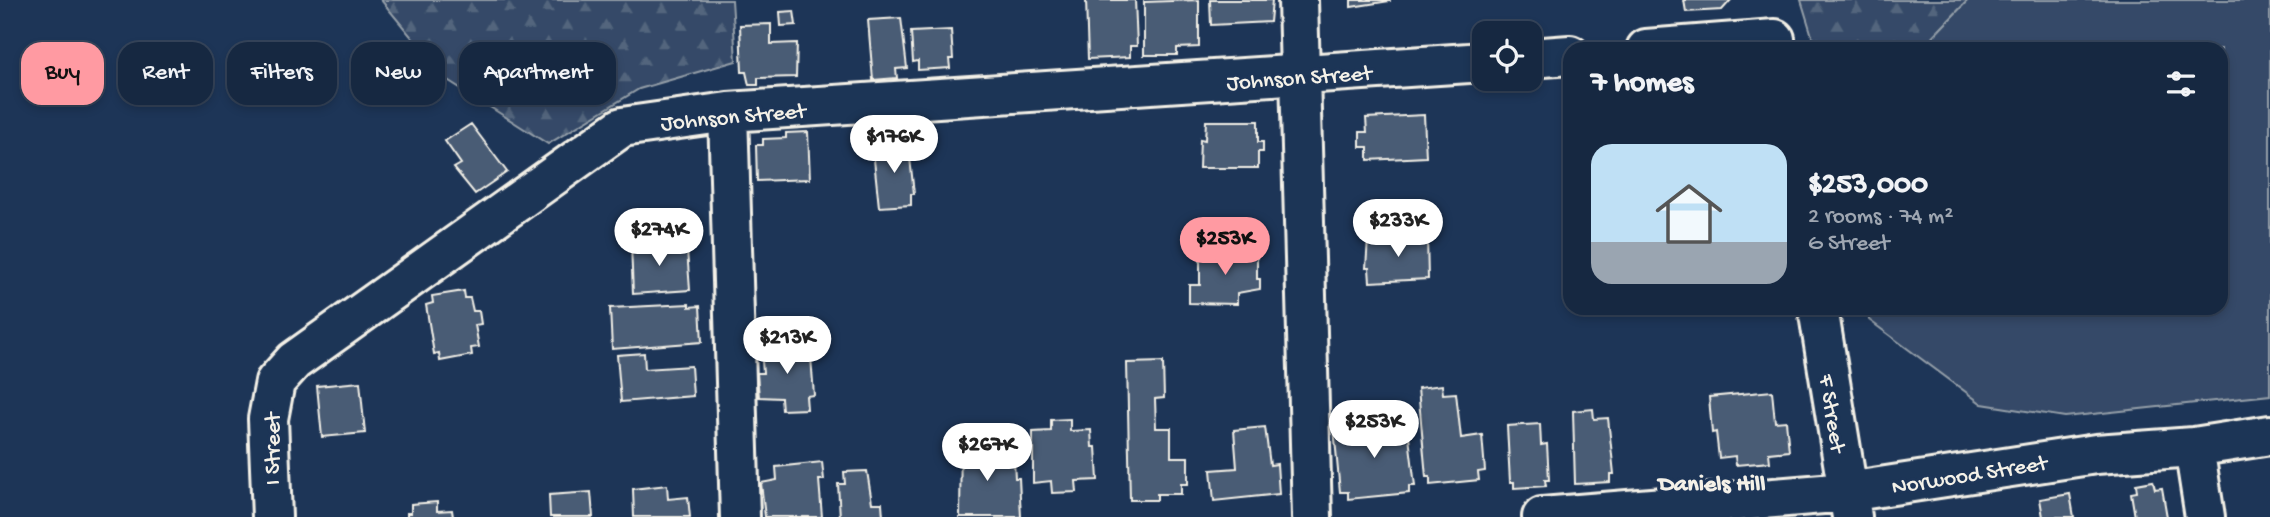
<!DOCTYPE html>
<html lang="en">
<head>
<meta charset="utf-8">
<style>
	:root { --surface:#162841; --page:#23344c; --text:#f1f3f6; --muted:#9ea6b1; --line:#35445a; --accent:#ff9aa2 }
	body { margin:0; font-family:"Gochi Hand",sans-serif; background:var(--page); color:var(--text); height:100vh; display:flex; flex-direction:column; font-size:26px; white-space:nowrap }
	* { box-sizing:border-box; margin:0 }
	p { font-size:23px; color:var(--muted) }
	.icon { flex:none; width:38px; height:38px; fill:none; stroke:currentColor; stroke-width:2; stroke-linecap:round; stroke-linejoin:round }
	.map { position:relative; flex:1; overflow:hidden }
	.panel { position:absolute; left:1563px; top:42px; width:665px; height:273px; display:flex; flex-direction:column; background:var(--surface); border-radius:21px; box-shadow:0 4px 10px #0003,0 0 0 2px var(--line) }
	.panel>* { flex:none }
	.top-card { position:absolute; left:21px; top:42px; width:665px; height:63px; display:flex; gap:14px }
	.tools { position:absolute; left:1472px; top:21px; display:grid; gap:14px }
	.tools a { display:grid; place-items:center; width:70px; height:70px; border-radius:14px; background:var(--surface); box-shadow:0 4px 10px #0003,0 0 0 2px var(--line); font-size:35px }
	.price { position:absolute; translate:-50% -60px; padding:0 16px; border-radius:24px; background:#fff; color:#222; font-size:23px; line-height:46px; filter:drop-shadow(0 2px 4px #0008) }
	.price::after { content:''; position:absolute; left:50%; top:42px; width:21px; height:16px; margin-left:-10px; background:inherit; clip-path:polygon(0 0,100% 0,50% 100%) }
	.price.on { background:var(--accent); color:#111 }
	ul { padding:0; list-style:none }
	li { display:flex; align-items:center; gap:21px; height:175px; padding:0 28px }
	li span { display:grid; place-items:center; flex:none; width:196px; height:140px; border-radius:21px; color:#555 }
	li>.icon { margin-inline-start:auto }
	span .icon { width:84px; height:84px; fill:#fffc; stroke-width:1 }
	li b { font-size:30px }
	h2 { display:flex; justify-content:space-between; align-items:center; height:84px; padding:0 28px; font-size:30px }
	.chip { padding:0 24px; border-radius:21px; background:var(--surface); box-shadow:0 4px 10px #0003,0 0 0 2px var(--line); font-size:24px; line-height:63px }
	.chip.on { background:var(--accent); color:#111 }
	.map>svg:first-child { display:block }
	.green { fill:#354a67; stroke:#949ea8; stroke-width:2 }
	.forest { fill:url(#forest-firs); stroke:#949ea8; stroke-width:2 }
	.building { fill:#485b74; stroke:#f4f1e8; stroke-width:2 }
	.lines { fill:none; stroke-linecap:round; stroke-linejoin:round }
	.minor-casing { stroke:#f4f1e8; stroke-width:44 }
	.minor { stroke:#1d3557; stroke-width:38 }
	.labels { text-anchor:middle; stroke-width:6; stroke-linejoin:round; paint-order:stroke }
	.street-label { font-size:23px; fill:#f4f1e8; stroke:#1d3557 }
	.neighbourhood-label { font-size:24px; font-weight:bold; fill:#f4f1e8; stroke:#1d3557 }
</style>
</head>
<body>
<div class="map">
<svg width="2270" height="517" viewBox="0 0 2270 517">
	<defs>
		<pattern id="forest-firs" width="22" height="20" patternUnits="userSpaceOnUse" patternTransform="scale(1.75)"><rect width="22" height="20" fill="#354a67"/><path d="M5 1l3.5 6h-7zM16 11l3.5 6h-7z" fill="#53657d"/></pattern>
	</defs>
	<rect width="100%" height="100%" fill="#1d3557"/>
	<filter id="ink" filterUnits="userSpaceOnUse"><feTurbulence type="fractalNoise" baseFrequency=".0143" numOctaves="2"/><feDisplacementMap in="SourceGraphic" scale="14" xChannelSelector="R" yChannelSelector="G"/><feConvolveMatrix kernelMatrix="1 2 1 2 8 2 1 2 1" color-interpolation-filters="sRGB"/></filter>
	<g filter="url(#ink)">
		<path class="green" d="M 1968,0 L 2270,0 L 2270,395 L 2065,417 L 1982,404 L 1869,320 L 1868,308 L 2221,308 L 2221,49 L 1921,49 Z"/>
		<path class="forest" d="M 381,0 L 732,0 L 736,61 L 639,89 L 548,144 L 446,79 Z
			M 1801,0 L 1968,0 L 1921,49 L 1816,49 Z"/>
		<path class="building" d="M 1086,0 L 1135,0 L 1137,46 L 1130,46 L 1130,57 L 1088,59 Z
			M 1199,0 L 1199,47 L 1177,48 L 1177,55 L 1144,55 L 1144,2 Z
			M 1210,0 L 1272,0 L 1270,22 L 1211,25 Z
			M 1351,0 L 1390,0 L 1390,1 L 1351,7 Z
			M 1684,0 L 1731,0 L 1722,10 L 1686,12 Z
			M 794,11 L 796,25 L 781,26 L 780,12 Z
			M 901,18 L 907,68 L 896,69 L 897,78 L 873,80 L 868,20 Z
			M 771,24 L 771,44 L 797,43 L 796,77 L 758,78 L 758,85 L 749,85 L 746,72 L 742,72 L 740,25 Z
			M 951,30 L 953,59 L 949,59 L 950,68 L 918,70 L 918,61 L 913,62 L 911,32 Z
			M 1424,115 L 1426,157 L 1368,160 L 1368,147 L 1360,147 L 1360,132 L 1367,132 L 1366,118 Z
			M 1206,121 L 1258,121 L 1258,142 L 1263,142 L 1263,152 L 1258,152 L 1258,168 L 1199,168 L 1200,139 L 1205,140 Z
			M 471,124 L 507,172 L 475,194 L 454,168 L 461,164 L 445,141 Z
			M 808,132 L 810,179 L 757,181 L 756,145 L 763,145 L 763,139 L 786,138 L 786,133 Z
			M 908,140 L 914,194 L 911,194 L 911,205 L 879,207 L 873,150 L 888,149 L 887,142 Z
			M 1427,236 L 1428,279 L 1370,282 L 1369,268 L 1366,268 L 1368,239 Z
			M 678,241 L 679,250 L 687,250 L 690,290 L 633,294 L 631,244 Z
			M 1221,250 L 1252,250 L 1251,253 L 1257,253 L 1257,279 L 1260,279 L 1260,289 L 1237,293 L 1237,304 L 1189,303 L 1189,285 L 1200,285 L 1200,252 L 1221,253 Z
			M 464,291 L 465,298 L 470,298 L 473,311 L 479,311 L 481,324 L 475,325 L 479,347 L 471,348 L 472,355 L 440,361 L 439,353 L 434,354 L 426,305 L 433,303 L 432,296 Z
			M 689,304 L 689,307 L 700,306 L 702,342 L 612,349 L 610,308 Z
			M 810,345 L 814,395 L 806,396 L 807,409 L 782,410 L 781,398 L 759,397 L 757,373 L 763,373 L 761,349 Z
			M 644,353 L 645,369 L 691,366 L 693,396 L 621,402 L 617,355 Z
			M 1163,362 L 1164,398 L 1155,399 L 1156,428 L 1171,428 L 1171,457 L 1188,457 L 1188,484 L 1181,484 L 1181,494 L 1157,494 L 1157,500 L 1130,500 L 1127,363 Z
			M 360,382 L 365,433 L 322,437 L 317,386 Z
			M 1442,385 L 1443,394 L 1456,393 L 1461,438 L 1482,435 L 1485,471 L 1478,472 L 1479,480 L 1430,485 L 1430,477 L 1426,477 L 1418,388 Z
			M 1772,391 L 1775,422 L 1786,421 L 1789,451 L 1769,453 L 1770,462 L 1736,465 L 1735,456 L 1719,458 L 1716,432 L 1712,433 L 1709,397 Z
			M 1593,409 L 1594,419 L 1608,418 L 1614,474 L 1610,474 L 1610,482 L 1575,484 L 1573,411 Z
			M 1070,419 L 1070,431 L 1091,430 L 1092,447 L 1096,447 L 1098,480 L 1076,481 L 1077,492 L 1052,493 L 1051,481 L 1033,483 L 1033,432 L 1051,431 L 1051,420 Z
			M 1407,421 L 1415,486 L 1409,486 L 1409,493 L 1348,499 L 1348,492 L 1340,492 L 1334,428 Z
			M 1540,424 L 1541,445 L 1547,444 L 1549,480 L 1545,480 L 1546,486 L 1514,488 L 1514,482 L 1510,482 L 1507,426 Z
			M 1265,427 L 1270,465 L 1277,464 L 1279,494 L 1214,501 L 1211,470 L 1237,468 L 1234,430 Z
			M 995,439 L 996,463 L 1014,462 L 1015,478 L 1019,478 L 1021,517 L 960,517 L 961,440 Z
			M 822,462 L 824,480 L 819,480 L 822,517 L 765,517 L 761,483 L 777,480 L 776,467 Z
			M 867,471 L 872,503 L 882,503 L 883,517 L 840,517 L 838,484 L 845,484 L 844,472 Z
			M 2153,481 L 2155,489 L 2162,488 L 2167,517 L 2135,517 L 2131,493 L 2137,492 L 2136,484 Z
			M 667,485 L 668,499 L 688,497 L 690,517 L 634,517 L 633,489 Z
			M 591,492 L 593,517 L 550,517 L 549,495 Z
			M 2070,494 L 2074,517 L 2043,517 L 2040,499 Z
			M 437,502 L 437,511 L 452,510 L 453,517 L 407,517 L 407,513 L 411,513 L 411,504 Z"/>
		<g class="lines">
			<g class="minor-casing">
				<path id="minor" d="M 1298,0 L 1312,517
					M 1646,49 L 1775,39 L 1776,49
					M 1530,58 L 1570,55
					M 728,112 L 740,517
					M 1818,308 L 1852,517
					M 2194,447 L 2205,517
					M 272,517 L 268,419 L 275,382 L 294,361 L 622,127 L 728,112 L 1484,62
					M 1542,517 L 1847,492 L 2096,454 L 2194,447 L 2270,435"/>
			</g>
			<use href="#minor" class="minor"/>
		</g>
	</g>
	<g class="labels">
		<g class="street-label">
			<text transform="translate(1299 76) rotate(-4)" y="8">Johnson Street</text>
			<text transform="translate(733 115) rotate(-5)" y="8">Johnson Street</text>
			<text transform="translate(1834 413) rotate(81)" y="8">F Street</text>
			<text transform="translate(271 449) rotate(-90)" y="8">I Street</text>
			<text transform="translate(1969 473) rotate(-9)" y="8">Norwood Street</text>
		</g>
		<g class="neighbourhood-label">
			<text x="1712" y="490">Daniels Hill</text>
		</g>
	</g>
</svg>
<div class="tools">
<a><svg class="icon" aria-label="locate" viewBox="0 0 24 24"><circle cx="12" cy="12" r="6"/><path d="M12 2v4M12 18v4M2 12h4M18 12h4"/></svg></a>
</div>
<b class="price" style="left:894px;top:175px">$176K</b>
<b class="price" style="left:1398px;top:259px">$233K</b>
<b class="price" style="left:659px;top:268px">$274K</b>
<b class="price on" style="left:1225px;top:277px">$253K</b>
<b class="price" style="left:787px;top:376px">$213K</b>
<b class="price" style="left:1374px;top:460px">$253K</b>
<b class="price" style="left:987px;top:483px">$267K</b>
<div class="top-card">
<a class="chip on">Buy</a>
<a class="chip">Rent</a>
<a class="chip">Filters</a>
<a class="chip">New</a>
<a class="chip">Apartment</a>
</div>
<section class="panel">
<h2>7 homes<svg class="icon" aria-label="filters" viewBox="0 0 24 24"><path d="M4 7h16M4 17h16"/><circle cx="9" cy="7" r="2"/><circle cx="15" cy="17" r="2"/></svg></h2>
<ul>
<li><span style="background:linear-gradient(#bfe0f5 70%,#9aa5b1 0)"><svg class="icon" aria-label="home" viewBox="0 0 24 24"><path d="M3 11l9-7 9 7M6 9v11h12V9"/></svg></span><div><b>$253,000</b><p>2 rooms · 74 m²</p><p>G Street</p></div></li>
</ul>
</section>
</div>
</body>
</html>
